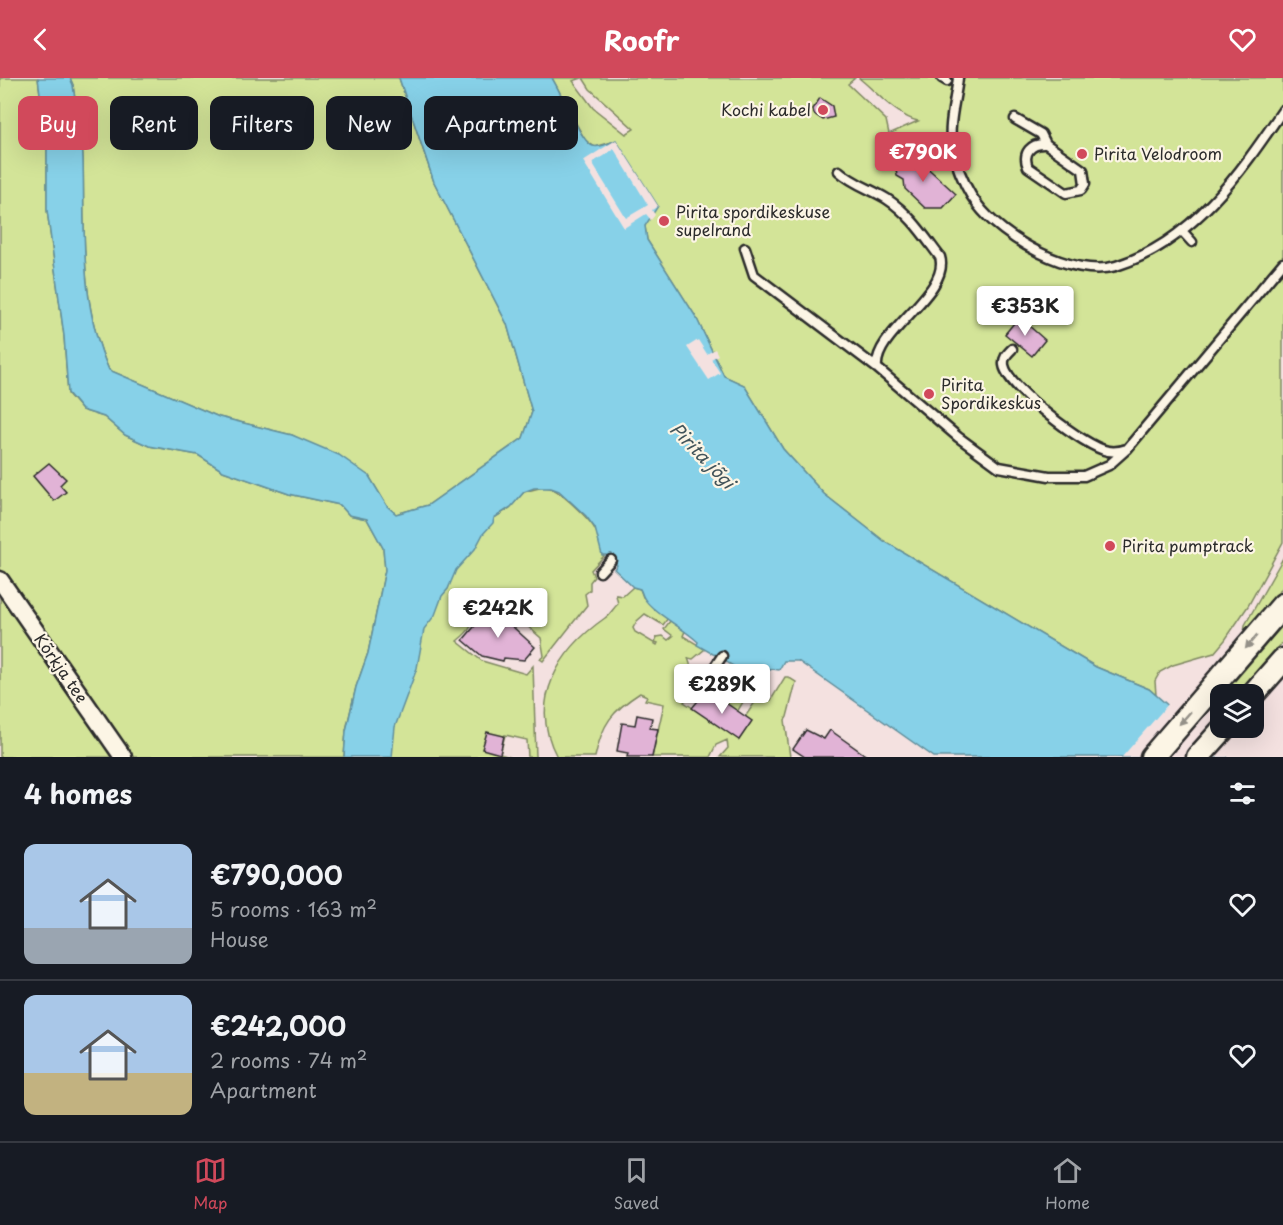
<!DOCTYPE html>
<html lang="en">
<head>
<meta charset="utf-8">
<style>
	:root { --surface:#171b24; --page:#242831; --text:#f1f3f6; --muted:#9ea1a6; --line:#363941; --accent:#d1495b }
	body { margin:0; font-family:"Playpen Sans",sans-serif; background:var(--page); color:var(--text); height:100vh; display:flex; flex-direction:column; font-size:22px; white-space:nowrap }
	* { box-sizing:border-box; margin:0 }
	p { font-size:20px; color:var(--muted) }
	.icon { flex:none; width:33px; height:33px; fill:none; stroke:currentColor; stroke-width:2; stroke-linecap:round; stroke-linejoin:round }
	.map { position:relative; height:679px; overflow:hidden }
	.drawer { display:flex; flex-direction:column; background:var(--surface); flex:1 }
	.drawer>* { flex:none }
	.guide { position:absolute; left:18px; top:18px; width:600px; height:54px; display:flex; gap:12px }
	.fabs { position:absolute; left:1210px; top:606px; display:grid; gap:12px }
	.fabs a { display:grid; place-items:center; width:54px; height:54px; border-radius:12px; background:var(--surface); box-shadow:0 6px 24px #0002; font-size:30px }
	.price { position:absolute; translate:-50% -51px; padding:0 14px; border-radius:6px; background:#fff; color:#222; font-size:20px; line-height:39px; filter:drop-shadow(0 2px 3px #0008) }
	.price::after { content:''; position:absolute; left:50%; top:36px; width:18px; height:14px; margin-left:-9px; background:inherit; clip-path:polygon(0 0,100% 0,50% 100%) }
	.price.active { background:var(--accent); color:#fff }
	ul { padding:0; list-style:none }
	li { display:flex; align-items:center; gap:18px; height:150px; padding:0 24px }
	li+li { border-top:2px solid var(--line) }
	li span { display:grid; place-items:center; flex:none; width:168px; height:120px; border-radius:12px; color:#555 }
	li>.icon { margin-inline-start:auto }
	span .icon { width:72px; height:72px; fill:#fffc; stroke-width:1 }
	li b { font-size:26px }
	h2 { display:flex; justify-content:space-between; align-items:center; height:72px; padding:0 24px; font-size:26px }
	.chip { padding:0 21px; border-radius:12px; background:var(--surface); box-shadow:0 6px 24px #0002; font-size:21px; line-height:54px }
	.chip.active { background:var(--accent); color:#fff }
	header { display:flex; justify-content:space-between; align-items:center; height:78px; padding:0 24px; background:var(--accent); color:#fff; font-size:27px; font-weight:700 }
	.dock { display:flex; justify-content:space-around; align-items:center; height:84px; border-top:2px solid var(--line); background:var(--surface); font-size:16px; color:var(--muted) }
	.dock a { display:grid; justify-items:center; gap:3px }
	.dock .active { color:var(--accent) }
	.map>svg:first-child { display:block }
	.green { fill:#d3e498; stroke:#7f8862; stroke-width:1.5 }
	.water { fill:#87d1e8; stroke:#628f9c; stroke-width:1.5 }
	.pier { fill:#f4e1e0; fill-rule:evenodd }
	.building { fill:#e1b3d6; stroke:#2b2b2b; stroke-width:1.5 }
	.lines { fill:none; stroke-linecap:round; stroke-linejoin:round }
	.lane-casing { stroke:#2b2b2b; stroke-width:13 }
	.street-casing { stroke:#2b2b2b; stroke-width:21 }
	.secondary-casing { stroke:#2b2b2b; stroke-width:27 }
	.lane { stroke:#fcf5e5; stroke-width:8 }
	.street { stroke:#fcf5e5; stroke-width:16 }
	.secondary { stroke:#fcf5e5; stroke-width:22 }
	.oneway { fill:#949088 }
	.poi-dot { fill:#d1495b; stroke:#fcf5e5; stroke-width:2 }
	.labels { text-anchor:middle; stroke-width:4.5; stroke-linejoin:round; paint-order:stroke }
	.poi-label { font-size:16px; fill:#2b2b2b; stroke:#fcf5e5; text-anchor:start }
	.street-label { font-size:16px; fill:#2b2b2b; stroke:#fcf5e5 }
	.water-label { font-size:18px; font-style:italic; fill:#42545a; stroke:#fcf5e5 }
</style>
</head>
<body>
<header><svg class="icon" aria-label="back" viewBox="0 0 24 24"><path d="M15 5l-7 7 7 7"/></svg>Roofr<svg class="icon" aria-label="heart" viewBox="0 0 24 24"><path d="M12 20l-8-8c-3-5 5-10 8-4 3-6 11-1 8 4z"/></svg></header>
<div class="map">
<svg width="1283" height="679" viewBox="0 0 1283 679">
	<rect width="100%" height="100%" fill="#f4e1e0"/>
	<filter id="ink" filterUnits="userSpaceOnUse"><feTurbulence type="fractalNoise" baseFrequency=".0167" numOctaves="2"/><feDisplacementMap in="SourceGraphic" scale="12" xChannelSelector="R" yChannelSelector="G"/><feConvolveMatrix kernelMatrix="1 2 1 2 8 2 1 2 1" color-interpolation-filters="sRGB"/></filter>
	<g filter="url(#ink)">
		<path class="green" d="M 0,0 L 38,0 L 47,70 L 47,132 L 64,258 L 68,316 L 82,332 L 104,339 L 125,357 L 149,368 L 198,377 L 223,393 L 289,416 L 340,427 L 349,437 L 367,441 L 383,470 L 385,492 L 368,575 L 356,609 L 346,652 L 344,679 L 0,679 Z
			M 70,0 L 399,0 L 434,104 L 507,246 L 532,334 L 523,360 L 428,427 L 396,436 L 387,428 L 369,398 L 292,357 L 219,339 L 109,292 C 79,226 85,151 83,80 C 82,56 76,31 73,7 Z
			M 552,0 L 582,0 L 573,3 L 593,30 L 626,56 L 634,51 L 590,11 L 583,0 L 855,0 L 848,6 L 886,42 L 889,56 L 918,43 C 899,40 874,12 859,0 L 1283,0 L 1283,464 L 1248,528 L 1225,562 L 1214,575 L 1173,587 L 1160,594 L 1155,603 L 1156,617 L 1149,611 L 1096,589 L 884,463 L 824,416 L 783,371 L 744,307 L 724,298 L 696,239 L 647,162 L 645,148 L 612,64 L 595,69 L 585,62 Z
			M 543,409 C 557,410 561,417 571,425 C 589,442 599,449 602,476 L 604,478 L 591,492 L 594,499 L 590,504 L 590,512 L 585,516 L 587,527 L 543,583 L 540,581 L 544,578 L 541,560 L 500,524 C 483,525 477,535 471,548 C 468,554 462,559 457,563 L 482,583 L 526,596 L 533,588 L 536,679 L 528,679 L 527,662 L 505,657 L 500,676 L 510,679 L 388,679 L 388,662 L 416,565 L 446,503 L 494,440 L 510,430 L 524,414 Z
			M 1283,480 L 1283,509 L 1244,556 L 1245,547 Z
			M 633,509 L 640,511 L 643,519 L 668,540 L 663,547 L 645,536 L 637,543 L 633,550 L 635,554 L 657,567 L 658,565 L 655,564 L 657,559 L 663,558 L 668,562 L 673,558 L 664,551 L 670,543 L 685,553 L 683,558 L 705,571 L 693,581 L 688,580 L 697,606 L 684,624 L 699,634 L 711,616 L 703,610 L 705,607 L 714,606 L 743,624 L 737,634 L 739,662 L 751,644 L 745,639 L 757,621 L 771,622 L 785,599 L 788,599 L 796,604 L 787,639 L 785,642 L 790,679 L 720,679 L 728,670 L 727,662 L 716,667 L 710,679 L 652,679 L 664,626 L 645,622 L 647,618 L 640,615 C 612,633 602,646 595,679 L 557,679 C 527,623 559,572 605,540 C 611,536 613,530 618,526 L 616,517 L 623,518 Z
			M 1283,547 L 1283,564 L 1237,616 L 1233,616 L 1227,612 Z"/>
		<path class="water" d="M 38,0 L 70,0 L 73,7 C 76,31 82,56 83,80 C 85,151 79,226 109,292 L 219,339 L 292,357 L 339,377 L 369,398 L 387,428 L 396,436 L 428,427 L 523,360 L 532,334 L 507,246 L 434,104 L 399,0 L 552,0 C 560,12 582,66 593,68 C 600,70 610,65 616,62 L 658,128 L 645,148 L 647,162 L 696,239 L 724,298 L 744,307 L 783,371 L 824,416 L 884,463 L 1096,589 L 1149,611 L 1227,679 L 934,679 L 798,583 L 784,583 L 779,592 L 772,591 L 753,600 L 728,585 L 724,579 L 713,576 L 697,567 L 698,564 C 685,551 652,534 644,520 C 642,517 642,514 640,511 L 633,509 L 614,491 L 617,487 L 606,477 L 602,477 L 595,450 L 586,438 L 559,413 L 551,410 L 534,410 L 524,414 L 511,429 L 494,440 L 493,445 L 483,456 L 475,471 L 456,492 L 448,511 L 442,518 L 435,537 L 424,551 L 417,590 L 395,649 L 392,679 L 344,679 L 346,653 L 356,609 L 368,575 L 385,492 L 383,470 L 367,441 L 349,437 L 340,427 L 289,416 L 223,393 L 198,377 L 149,368 L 125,357 L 104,339 L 82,332 L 68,315 L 64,258 L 47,132 L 47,70 Z"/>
		<path class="pier" d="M 616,62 L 658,128 L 652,132 L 655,137 L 651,142 L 646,136 L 624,150 L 583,83 ZM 614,71 L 648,127 L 626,140 L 592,85 Z
			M 698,262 L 707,276 L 715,271 L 718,277 L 711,281 L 720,295 L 709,302 L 687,269 Z
			M 1169,625 L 1229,676 L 1227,679 L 1122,679 Z"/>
		<path class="building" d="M 820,20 L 832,28 L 834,39 L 823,42 L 814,36 L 813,31 Z
			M 908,72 L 956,116 L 943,130 L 925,130 L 905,111 L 904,102 L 897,98 L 896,91 Z
			M 1019,239 L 1045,262 L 1032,278 L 1005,256 Z
			M 49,385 L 66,401 L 60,407 L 66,414 L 54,423 L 33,398 Z
			M 491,529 L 535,569 L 524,582 L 504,580 L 503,583 L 482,578 L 463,562 Z
			M 707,612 L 752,643 L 739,662 L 692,630 Z
			M 637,637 L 652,640 L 650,650 L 658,651 L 652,679 L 627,679 L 628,675 L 617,673 L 622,645 L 635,647 Z
			M 806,652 L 824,661 L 830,652 L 868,679 L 805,679 L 793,671 Z
			M 487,654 L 504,658 L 500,676 L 482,671 Z"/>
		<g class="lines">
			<g class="lane-casing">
				<path id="lane" d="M 942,0 L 947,3
					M 958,0 C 955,27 945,53 955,81 C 960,96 967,113 977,126 C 1002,160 1073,201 1116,188 C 1193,164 1240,95 1283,32
					M 1015,41 L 1041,56 L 1046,66 L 1083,92 L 1085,106 L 1081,112 L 1066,115 L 1028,89 C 1022,75 1031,65 1046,66
					M 839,93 C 853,106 871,111 887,121 C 910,136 924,158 940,179 C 951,214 873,255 877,290
					M 1182,153 L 1192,164
					M 745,170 L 754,197 L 877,290 L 958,359 L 999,389 L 1049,398 L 1084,398 L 1109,387 L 1127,371 L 1283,185
					M 1012,271 C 1007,276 1003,280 1004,287 C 1007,309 1086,370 1108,373 C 1114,374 1121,373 1127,371
					M 600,494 L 611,482
					M 702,608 L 722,578"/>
			</g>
			<g class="street-casing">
				<path id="street" d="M 0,502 L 123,679"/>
			</g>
			<g class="secondary-casing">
				<path id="secondary" d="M 1253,616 L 1283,582
					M 1152,679 L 1283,527
					M 1198,679 L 1224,650"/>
			</g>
			<use href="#lane" class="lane"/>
			<use href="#street" class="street"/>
			<use href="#secondary" class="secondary"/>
		</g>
		<defs><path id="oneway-solid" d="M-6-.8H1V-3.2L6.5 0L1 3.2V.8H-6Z" transform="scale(1.5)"/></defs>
		<g class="oneway">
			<use href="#oneway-solid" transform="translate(1251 564) rotate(130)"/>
			<use href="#oneway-solid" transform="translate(1185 640) rotate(131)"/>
		</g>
	</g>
	<g class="poi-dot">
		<circle cx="823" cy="32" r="6"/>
		<circle cx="1082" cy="76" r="6"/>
		<circle cx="664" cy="143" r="6"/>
		<circle cx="929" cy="316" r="6"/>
		<circle cx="1110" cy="468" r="6"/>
	</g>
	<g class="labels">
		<g class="poi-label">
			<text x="811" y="38" text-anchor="end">Kochi kabel</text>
			<text x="1094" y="82">Pirita Velodroom</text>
			<text x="676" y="140">Pirita spordikeskuse<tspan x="676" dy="18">supelrand</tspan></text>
			<text x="941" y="313">Pirita<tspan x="941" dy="18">Spordikeskus</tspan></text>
			<text x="1122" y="474">Pirita pumptrack</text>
		</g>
		<g class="street-label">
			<text transform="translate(61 590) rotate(55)" y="6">Kõrkja tee</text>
		</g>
		<g class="water-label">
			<text transform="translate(702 378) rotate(46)" y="6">Pirita jõgi</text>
		</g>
	</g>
</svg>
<div class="fabs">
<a><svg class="icon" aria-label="layers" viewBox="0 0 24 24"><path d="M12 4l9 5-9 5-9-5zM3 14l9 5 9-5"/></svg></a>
</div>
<b class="price active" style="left:923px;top:105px">€790K</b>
<b class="price" style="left:1025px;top:259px">€353K</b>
<b class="price" style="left:498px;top:561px">€242K</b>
<b class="price" style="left:722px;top:637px">€289K</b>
<div class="guide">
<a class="chip active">Buy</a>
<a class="chip">Rent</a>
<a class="chip">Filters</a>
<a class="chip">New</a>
<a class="chip">Apartment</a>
</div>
</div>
<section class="drawer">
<h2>4 homes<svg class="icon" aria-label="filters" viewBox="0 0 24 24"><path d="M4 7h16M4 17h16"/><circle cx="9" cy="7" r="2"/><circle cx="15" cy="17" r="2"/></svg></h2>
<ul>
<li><span style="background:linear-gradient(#a9c7e8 70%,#9aa5b1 0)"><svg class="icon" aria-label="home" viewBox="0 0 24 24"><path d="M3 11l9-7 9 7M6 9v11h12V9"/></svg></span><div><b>€790,000</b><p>5 rooms · 163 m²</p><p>House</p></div><svg class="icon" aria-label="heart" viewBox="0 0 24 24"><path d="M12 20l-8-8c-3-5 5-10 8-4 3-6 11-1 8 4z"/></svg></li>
<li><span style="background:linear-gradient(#a9c7e8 65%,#c2b280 0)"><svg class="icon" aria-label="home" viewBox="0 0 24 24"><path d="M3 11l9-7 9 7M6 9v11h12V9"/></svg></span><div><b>€242,000</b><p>2 rooms · 74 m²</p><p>Apartment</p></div><svg class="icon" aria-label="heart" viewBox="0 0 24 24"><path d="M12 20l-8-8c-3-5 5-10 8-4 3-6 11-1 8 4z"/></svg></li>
</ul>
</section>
<nav class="dock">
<a class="active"><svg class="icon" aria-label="map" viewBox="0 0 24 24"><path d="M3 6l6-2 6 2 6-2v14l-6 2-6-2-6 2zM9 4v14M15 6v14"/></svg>Map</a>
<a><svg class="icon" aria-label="saved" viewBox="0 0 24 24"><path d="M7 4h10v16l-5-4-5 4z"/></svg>Saved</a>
<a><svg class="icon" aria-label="home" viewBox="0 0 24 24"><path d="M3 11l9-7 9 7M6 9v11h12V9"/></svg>Home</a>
</nav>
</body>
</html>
